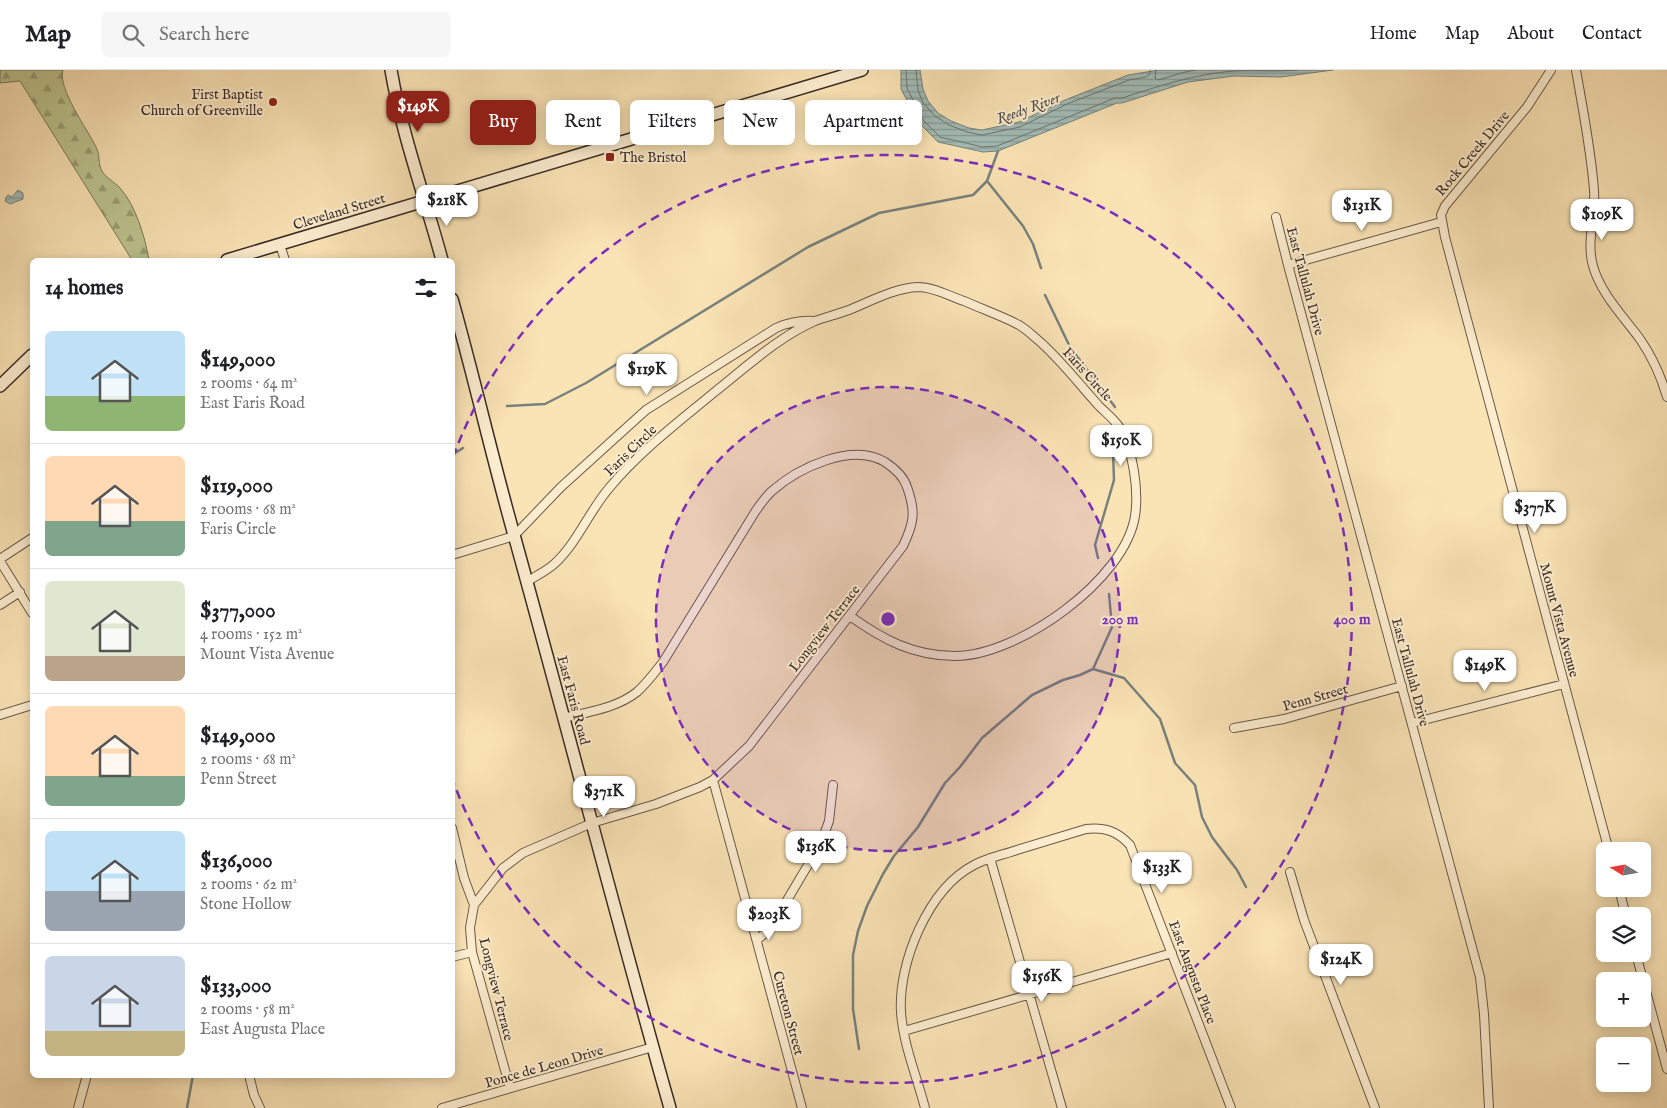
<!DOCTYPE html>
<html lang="en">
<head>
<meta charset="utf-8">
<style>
	:root { --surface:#fff; --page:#f6f6f6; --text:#202124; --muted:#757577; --line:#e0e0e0; --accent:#8f2418 }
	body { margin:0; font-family:"IM FELL English",serif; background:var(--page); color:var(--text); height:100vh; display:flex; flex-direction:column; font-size:19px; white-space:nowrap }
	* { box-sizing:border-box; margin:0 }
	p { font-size:16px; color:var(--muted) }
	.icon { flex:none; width:28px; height:28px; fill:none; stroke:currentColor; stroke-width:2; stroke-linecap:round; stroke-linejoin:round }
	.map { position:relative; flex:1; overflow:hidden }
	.side { position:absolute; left:30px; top:188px; width:425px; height:820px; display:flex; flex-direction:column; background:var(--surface); border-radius:8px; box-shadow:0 2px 12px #0003 }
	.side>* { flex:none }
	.banner { position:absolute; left:470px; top:30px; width:475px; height:45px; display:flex; gap:10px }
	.needle { width:32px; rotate:281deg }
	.tools { position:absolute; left:1596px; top:772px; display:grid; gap:10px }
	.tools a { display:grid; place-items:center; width:55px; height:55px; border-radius:8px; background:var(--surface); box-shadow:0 2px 12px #0003; font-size:25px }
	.price { position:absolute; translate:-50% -42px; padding:0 11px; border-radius:10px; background:#fff; color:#222; font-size:16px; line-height:32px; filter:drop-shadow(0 1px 2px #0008) }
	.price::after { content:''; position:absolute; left:50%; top:30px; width:15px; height:11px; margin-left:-8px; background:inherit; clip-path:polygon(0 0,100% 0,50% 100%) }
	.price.selected { background:var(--accent); color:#fff }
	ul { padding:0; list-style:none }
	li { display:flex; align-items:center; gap:15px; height:125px; padding:0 15px }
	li+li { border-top:1px solid var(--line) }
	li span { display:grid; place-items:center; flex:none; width:140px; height:100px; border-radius:8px; color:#555 }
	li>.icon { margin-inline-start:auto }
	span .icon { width:60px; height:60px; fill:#fffc; stroke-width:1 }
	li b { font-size:21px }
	h2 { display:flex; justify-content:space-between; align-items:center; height:60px; padding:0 15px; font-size:21px }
	.chip { padding:0 18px; border-radius:8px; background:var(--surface); box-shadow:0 2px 12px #0003; font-size:18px; line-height:45px }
	.chip.selected { background:var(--accent); color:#fff }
	header { display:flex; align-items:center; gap:30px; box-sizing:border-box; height:70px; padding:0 25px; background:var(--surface); border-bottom:1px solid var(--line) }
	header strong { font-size:24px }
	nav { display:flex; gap:28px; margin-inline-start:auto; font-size:18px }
	.search { width:350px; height:45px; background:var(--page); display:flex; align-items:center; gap:12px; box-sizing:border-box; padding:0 18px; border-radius:8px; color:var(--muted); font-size:19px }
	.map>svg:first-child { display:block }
	.forest { fill:url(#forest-firs); stroke:#7a785a }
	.water { fill:url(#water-rules); stroke:#78827d }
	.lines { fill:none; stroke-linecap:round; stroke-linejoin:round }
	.shore { stroke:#6e746e; stroke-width:1 }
	.stream { stroke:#78827d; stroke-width:2.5 }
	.street-casing { stroke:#695a4a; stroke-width:10 }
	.secondary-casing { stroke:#392c26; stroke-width:14 }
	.street { stroke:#fcedcf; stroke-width:8 }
	.secondary { stroke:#fcedcf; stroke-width:11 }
	.ring { fill:none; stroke:#7b2cbf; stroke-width:2.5; stroke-dasharray:9 6 }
	.poi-dot { fill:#8f2418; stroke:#fcedcf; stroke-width:2 }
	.labels { text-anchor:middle; stroke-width:4; stroke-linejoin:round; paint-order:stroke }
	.poi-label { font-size:14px; fill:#392c26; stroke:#fcedcf; text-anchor:end }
	.street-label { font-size:14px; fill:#392c26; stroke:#fcedcf }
	.water-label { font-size:15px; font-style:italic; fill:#53504a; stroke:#fcedcf }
	.centre { fill:#7b2cbf; stroke:#fcedcf; stroke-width:2.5 }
	.ring-label { font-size:15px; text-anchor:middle; font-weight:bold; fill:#7b2cbf; stroke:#fcedcf; stroke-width:4; stroke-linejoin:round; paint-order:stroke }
</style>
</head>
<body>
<header>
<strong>Map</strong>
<div class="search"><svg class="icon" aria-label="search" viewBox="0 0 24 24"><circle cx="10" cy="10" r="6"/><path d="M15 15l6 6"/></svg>Search here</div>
<nav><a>Home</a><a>Map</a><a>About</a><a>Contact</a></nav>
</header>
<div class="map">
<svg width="1667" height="1038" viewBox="0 0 1667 1038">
	<defs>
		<pattern id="forest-firs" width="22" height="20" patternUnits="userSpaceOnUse" patternTransform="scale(1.25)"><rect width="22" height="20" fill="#bcc48f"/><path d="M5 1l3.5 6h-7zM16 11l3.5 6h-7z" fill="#9a9f75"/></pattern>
		<pattern id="water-rules" width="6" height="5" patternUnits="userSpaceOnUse" patternTransform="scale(1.25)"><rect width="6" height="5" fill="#a2bcb7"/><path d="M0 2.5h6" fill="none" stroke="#859995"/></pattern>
	</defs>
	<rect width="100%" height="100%" fill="#fae3b5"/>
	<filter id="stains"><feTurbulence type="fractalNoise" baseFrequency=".004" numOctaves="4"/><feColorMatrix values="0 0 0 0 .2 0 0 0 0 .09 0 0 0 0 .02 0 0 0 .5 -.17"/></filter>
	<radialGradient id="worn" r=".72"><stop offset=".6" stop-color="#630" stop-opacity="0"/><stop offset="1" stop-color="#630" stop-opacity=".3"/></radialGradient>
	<path class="forest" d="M 0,0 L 63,0 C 57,18 88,60 96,77 C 100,84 98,92 101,99 C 104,107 115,112 120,118 C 136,136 145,167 149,190 L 132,190 L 20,11 L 0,13 Z"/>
	<path class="water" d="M 901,0 L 920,0 L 923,19 L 928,31 L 938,43 L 951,51 L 969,58 L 982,60 L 1019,52 L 1065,30 L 1128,5 L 1159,0 L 1333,0 L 1281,7 L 1234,6 L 1188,12 L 1122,33 L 1117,33 L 998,81 L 983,82 L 938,72 L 919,53 L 901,19 Z
		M 18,120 L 23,123 L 23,129 L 10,134 L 5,131 L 6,127 L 8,125 L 12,127 Z"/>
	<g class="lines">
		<path class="shore" d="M 906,0 L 907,18 L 923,50 L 940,67 L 983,77 L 997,76 L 1115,28 L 1122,28 C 1159,16 1195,4 1234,1 C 1255,0 1277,2 1299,0
			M 916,0 L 918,20 L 923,33 L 935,46 L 949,55 L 967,62 L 982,65 L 1020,57 L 1067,34 L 1129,10 L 1146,7 L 1150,4 L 1150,0
			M 1156,0 L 1155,8 L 1158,10 L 1185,2 L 1196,0"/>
		<path class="stream" d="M 987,111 L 1023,156 L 1033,174 L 1041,198
			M 1045,225 L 1070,277 L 1115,337
			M 507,336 L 545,334 L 586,313 L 808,177 L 879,143 L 973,125 L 987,111 L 998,81
			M 452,385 L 463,378
			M 1098,488 L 1095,475 L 1114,410 L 1113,382
			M 1093,599 L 1124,608 L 1160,649 L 1175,693 L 1195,715 L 1202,747 L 1212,767 L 1237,800 L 1246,817
			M 859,979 L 853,939 L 853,885 L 858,861 L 867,836 L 883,804 L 894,786 L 918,757 L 945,713 L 960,697 L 982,668 L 1032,625 L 1063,610 L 1080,605 L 1093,599 L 1112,557 L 1109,524
			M 187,1038 L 193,1005"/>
		<g class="street-casing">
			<path id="street" d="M 1551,0 L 1527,37 L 1445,136 L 1441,145 L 1445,167 L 1609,781
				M 1576,0 C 1583,40 1591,80 1594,120 C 1596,146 1586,171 1593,196 C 1601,224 1623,246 1640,269 C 1653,288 1661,306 1667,327
				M 1276,147 L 1288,195 L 1480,907 L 1484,944 L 1489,1038
				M 280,175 L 285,190
				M 1288,195 L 1441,152
				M 452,485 L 514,466 L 561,417 L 646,340 L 776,258 C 789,252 801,250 815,251
				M 0,489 L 32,468
				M 0,491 L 32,543
				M 528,511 C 536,506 546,501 553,495 C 577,474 589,441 610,417 C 641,380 680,351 717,320 C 746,297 780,266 815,251 C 826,247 838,244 849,240 C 871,231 895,218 918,217 C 934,217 949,226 964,231 C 982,239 1002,246 1019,255 C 1026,259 1032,265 1038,270 C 1061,290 1079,314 1099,336 C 1106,343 1115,350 1120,358 C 1133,380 1139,420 1135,446 C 1125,510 1018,586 955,586 C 913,586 882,569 850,546
				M 0,535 L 20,522
				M 0,645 L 32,635
				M 1412,653 L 1564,614
				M 1234,658 L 1284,649 L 1402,616
				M 713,710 L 802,1038
				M 452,758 L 464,808 L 474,835
				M 990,788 L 1062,1038
				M 1290,802 L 1304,850 L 1375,1038
				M 1619,819 L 1626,846
				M 757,870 L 770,859 L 821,773 L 829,751 L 833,715
				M 1636,884 L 1667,999
				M 452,887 L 472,882
				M 904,961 L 1172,883
				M 249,1005 L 254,1025 L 260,1038
				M 510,1018 L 472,882 L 470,858 L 474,835 L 503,798 L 523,783 L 592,753 L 656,734 L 700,717 L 713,710 L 749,676 L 903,476 C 914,453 916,442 907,417 C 904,407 894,398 885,392 C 852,372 798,398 772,421 C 765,427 760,435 755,442 L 663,592 C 655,602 647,613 637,622 C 617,638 588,642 563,648
				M 78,1038 L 87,1005
				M 442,1038 L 653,977
				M 925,1038 C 917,1007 903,974 901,942 C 898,893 928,819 974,795 C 987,788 1002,785 1017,780 C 1040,773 1063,766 1086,759 C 1105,757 1117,761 1130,775 L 1231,1038"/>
		</g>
		<g class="secondary-casing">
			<path id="secondary" d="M 391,0 C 402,65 425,127 442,190
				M 227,190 L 862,0
				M 452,229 C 474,307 492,387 514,465 C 567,656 616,848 670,1038
				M 0,316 L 32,285"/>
		</g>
		<use href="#street" class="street"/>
		<use href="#secondary" class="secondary"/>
	</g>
	<circle cx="888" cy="549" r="232" fill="#7b2cbf" fill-opacity=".12"/>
	<g class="ring">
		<circle cx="888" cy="549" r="232"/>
		<path d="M453 387A464 464 0 1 1 453 711"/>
	</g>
	<g class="poi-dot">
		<circle cx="273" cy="32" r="5"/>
		<rect x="605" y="82" width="10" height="10" rx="2.5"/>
	</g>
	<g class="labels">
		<g class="poi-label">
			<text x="263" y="29">First Baptist<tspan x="263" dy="16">Church of Greenville</tspan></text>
			<text x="620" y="92" text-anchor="start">The Bristol</text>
		</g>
		<g class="street-label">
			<text transform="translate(1472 83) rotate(-50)" y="5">Rock Creek Drive</text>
			<text transform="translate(339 141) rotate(-17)" y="5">Cleveland Street</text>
			<text transform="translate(1306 211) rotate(75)" y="5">East Tallulah Drive</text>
			<text transform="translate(1088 304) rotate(48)" y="5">Faris Circle</text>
			<text transform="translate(630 380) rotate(-44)" y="5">Faris Circle</text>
			<text transform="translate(1560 550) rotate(75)" y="5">Mount Vista Avenue</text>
			<text transform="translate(824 558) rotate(-52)" y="5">Longview Terrace</text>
			<text transform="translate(1411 602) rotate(75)" y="5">East Tallulah Drive</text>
			<text transform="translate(1315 627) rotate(-16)" y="5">Penn Street</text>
			<text transform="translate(574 630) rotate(75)" y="5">East Faris Road</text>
			<text transform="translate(1193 902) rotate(69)" y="5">East Augusta Place</text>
			<text transform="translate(497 919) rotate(76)" y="5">Longview Terrace</text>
			<text transform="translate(789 943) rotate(75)" y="5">Cureton Street</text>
			<text transform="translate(544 996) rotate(-16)" y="5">Ponce de Leon Drive</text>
		</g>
		<g class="water-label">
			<text transform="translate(1028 38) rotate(-20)" y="5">Reedy River</text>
		</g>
	</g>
	<circle cx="888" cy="549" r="8" class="centre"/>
	<g class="ring-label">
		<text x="1120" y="554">200 m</text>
		<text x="1352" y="554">400 m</text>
	</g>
	<rect width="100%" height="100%" filter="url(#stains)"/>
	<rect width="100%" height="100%" fill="url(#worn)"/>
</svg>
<div class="tools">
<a><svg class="needle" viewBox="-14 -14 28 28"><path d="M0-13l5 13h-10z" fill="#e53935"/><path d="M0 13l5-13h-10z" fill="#757577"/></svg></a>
<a><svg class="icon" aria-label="layers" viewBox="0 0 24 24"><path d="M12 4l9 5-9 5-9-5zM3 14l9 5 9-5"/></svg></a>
<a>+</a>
<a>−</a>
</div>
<b class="price selected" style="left:418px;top:63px">$149K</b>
<b class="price" style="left:447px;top:157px">$218K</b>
<b class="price" style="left:1362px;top:162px">$131K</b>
<b class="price" style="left:1602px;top:171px">$109K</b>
<b class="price" style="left:647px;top:326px">$119K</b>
<b class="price" style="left:1121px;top:397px">$150K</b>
<b class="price" style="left:1535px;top:464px">$377K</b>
<b class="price" style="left:1485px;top:622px">$149K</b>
<b class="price" style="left:604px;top:748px">$371K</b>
<b class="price" style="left:816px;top:803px">$136K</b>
<b class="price" style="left:1162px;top:824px">$133K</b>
<b class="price" style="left:769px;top:871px">$203K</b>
<b class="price" style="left:1341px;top:916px">$124K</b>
<b class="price" style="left:1042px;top:933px">$156K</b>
<div class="banner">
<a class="chip selected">Buy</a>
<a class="chip">Rent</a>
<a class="chip">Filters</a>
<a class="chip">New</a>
<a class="chip">Apartment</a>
</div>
<section class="side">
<h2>14 homes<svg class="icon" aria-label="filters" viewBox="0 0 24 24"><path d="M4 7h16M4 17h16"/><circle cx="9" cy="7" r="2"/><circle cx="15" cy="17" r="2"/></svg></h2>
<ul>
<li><span style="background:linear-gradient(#bfe0f5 65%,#8fb573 0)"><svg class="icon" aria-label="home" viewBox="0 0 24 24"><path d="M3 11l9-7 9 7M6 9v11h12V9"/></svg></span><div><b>$149,000</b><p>2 rooms · 64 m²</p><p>East Faris Road</p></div></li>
<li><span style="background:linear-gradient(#ffd9b3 65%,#7fa58c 0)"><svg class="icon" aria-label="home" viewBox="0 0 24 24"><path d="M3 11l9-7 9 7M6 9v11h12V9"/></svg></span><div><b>$119,000</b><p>2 rooms · 68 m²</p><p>Faris Circle</p></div></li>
<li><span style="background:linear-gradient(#dfe7d0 75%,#b9a48a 0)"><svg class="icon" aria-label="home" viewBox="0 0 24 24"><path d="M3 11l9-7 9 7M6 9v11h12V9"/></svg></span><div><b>$377,000</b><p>4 rooms · 152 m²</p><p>Mount Vista Avenue</p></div></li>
<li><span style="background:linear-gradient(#ffd9b3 70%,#7fa58c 0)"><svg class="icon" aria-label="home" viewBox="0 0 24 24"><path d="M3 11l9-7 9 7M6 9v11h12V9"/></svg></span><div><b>$149,000</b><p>2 rooms · 68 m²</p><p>Penn Street</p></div></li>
<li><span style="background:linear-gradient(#bfe0f5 60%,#9aa5b1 0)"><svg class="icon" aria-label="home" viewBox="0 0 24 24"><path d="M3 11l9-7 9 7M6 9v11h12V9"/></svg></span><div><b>$136,000</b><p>2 rooms · 62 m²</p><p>Stone Hollow</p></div></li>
<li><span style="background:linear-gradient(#c9d6e8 75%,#c2b280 0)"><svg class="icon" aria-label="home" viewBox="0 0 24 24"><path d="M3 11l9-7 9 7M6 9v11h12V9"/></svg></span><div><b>$133,000</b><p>2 rooms · 58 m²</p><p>East Augusta Place</p></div></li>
</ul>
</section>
</div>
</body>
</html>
